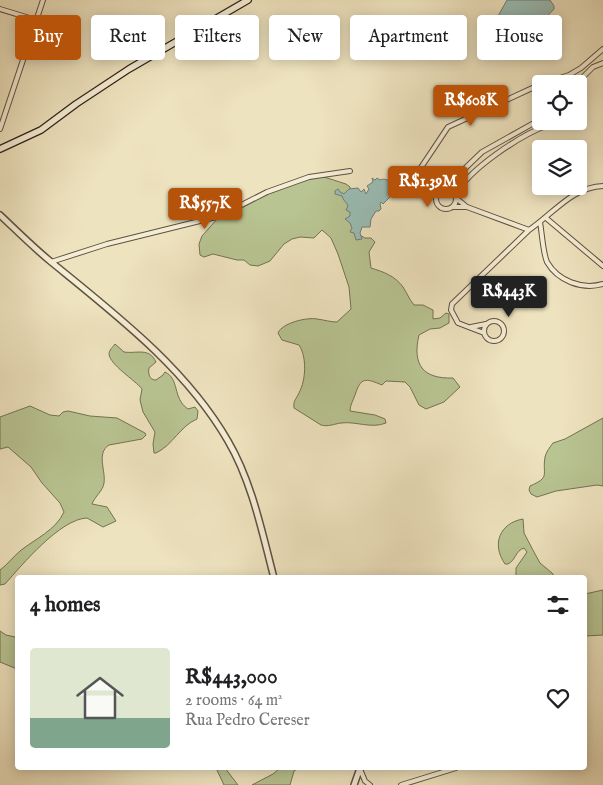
<!DOCTYPE html>
<html lang="en">
<head>
<meta charset="utf-8">
<style>
	:root { --surface:#fff; --page:#f6f6f6; --text:#202124; --muted:#757577; --accent:#b45309 }
	body { margin:0; font-family:"IM FELL English",serif; background:var(--page); color:var(--text); height:100vh; display:flex; flex-direction:column; font-size:19px; white-space:nowrap }
	* { box-sizing:border-box; margin:0 }
	p { font-size:16px; color:var(--muted) }
	.icon { flex:none; width:28px; height:28px; fill:none; stroke:currentColor; stroke-width:2; stroke-linecap:round; stroke-linejoin:round }
	.map { position:relative; flex:1; overflow:hidden }
	.panel { position:absolute; left:15px; top:575px; width:572px; height:195px; display:flex; flex-direction:column; background:var(--surface); border-radius:5px; box-shadow:0 2px 12px #0003 }
	.panel>* { flex:none }
	.guide { position:absolute; left:15px; top:15px; width:574px; height:45px; display:flex; gap:10px }
	.fabs { position:absolute; left:532px; top:75px; display:grid; gap:10px }
	.fabs a { display:grid; place-items:center; width:55px; height:55px; border-radius:5px; background:var(--surface); box-shadow:0 2px 12px #0003; font-size:25px }
	.price { position:absolute; translate:-50% -42px; padding:0 11px; border-radius:5px; background:var(--accent); color:#fff; font-size:16px; line-height:32px; filter:drop-shadow(0 1px 2px #0008) }
	.price::after { content:''; position:absolute; left:50%; top:30px; width:15px; height:11px; margin-left:-8px; background:inherit; clip-path:polygon(0 0,100% 0,50% 100%) }
	.price.on { background:#222; color:#fff }
	ul { padding:0; list-style:none }
	li { display:flex; align-items:center; gap:15px; height:125px; padding:0 15px }
	li span { display:grid; place-items:center; flex:none; width:140px; height:100px; border-radius:5px; color:#555 }
	li>.icon { margin-inline-start:auto }
	span .icon { width:60px; height:60px; fill:#fffc; stroke-width:1 }
	li b { font-size:21px }
	h2 { display:flex; justify-content:space-between; align-items:center; height:60px; padding:0 15px; font-size:21px }
	.chip { padding:0 18px; border-radius:5px; background:var(--surface); box-shadow:0 2px 12px #0003; font-size:18px; line-height:45px }
	.chip.on { background:var(--accent); color:#fff }
	.map>svg:first-child { display:block }
	.green { fill:#b8c492; stroke:#747253 }
	.water { fill:#9abdb6; stroke:#707e75 }
	.lines { fill:none; stroke-linecap:round; stroke-linejoin:round }
	.minor-casing { stroke:#60513f; stroke-width:6 }
	.tertiary-casing { stroke:#60513f; stroke-width:8 }
	.secondary-casing { stroke:#302014; stroke-width:8 }
	.minor { stroke:#f4edd5; stroke-width:4 }
	.tertiary { stroke:#f4edd5; stroke-width:5 }
	.secondary { stroke:#f4edd5; stroke-width:5.5 }
</style>
</head>
<body>
<div class="map">
<svg width="603" height="785" viewBox="0 0 603 785">
	<rect width="100%" height="100%" fill="#eee3bf"/>
	<filter id="stains"><feTurbulence type="fractalNoise" baseFrequency=".004" numOctaves="4"/><feColorMatrix values="0 0 0 0 .2 0 0 0 0 .09 0 0 0 0 .02 0 0 0 .5 -.17"/></filter>
	<radialGradient id="worn" r=".72"><stop offset=".6" stop-color="#630" stop-opacity="0"/><stop offset="1" stop-color="#630" stop-opacity=".3"/></radialGradient>
	<path class="green" d="M 318,175 L 346,184 L 350,187 L 358,234 L 365,238 L 371,238 L 375,242 L 369,252 L 371,268 C 384,272 395,276 403,287 C 407,293 409,299 414,305 L 423,305 L 433,310 L 433,319 L 440,318 L 446,313 L 449,314 L 449,323 L 440,328 L 430,329 L 419,335 C 412,365 423,379 453,378 L 460,387 L 444,402 L 426,409 L 419,405 L 410,387 L 405,382 L 386,381 L 382,385 C 365,378 361,377 355,395 C 353,401 350,405 350,411 L 375,415 L 385,419 L 386,423 C 371,429 356,421 341,423 C 334,424 328,427 321,425 L 294,408 C 293,401 296,399 299,393 C 306,380 307,357 299,345 L 282,340 L 278,333 C 282,323 307,317 317,319 C 325,320 330,322 337,322 L 351,309 L 349,287 L 338,254 L 331,238 L 322,230 L 314,238 L 300,237 L 292,239 L 284,244 L 270,261 L 258,266 L 250,265 L 244,260 L 237,260 L 213,254 L 204,257 L 200,255 L 199,244 L 202,236 L 217,219 L 239,209 L 257,198 Z
		M 115,344 L 124,352 C 137,354 149,347 156,362 L 149,368 C 148,373 149,380 156,380 L 163,375 L 165,372 C 180,379 172,398 188,409 L 195,407 L 198,411 L 197,419 C 180,426 173,445 156,453 L 154,453 L 153,444 L 155,432 L 143,412 L 140,400 L 142,389 C 135,380 110,365 109,354 C 109,350 113,347 115,344 Z
		M 30,406 L 50,415 L 59,416 L 63,412 L 68,411 L 90,416 L 117,418 L 145,433 L 146,435 L 142,439 L 109,445 C 96,453 106,471 104,483 C 103,491 95,496 92,504 L 107,507 L 116,521 L 103,527 L 87,518 C 60,519 22,565 5,584 L 0,585 L 0,570 C 7,565 13,557 20,551 C 35,539 56,530 64,512 L 60,503 L 42,483 L 31,467 L 8,447 L 0,449 L 0,417 Z
		M 603,418 L 603,486 L 597,485 L 556,491 L 537,497 L 531,494 L 529,490 L 530,486 C 551,477 542,475 545,457 C 546,452 550,447 553,443 L 565,439 Z
		M 523,519 L 524,533 L 535,554 L 540,563 L 552,573 L 555,577 L 516,577 L 516,568 L 527,552 L 524,548 C 515,551 516,560 508,564 L 505,564 C 491,544 500,523 523,519 Z
		M 603,590 L 603,635 L 585,636 L 585,594 Z
		M 0,631 L 6,635 L 15,637 L 17,640 L 17,669 L 0,662 Z
		M 216,768 L 225,768 L 238,785 L 224,785 Z
		M 280,768 L 299,768 L 294,771 L 290,785 L 252,785 L 273,774 Z"/>
	<path class="water" d="M 507,0 L 550,0 L 554,6 L 554,9 C 535,30 511,47 484,53 L 479,50 Z
		M 372,178 L 375,180 L 377,178 L 380,180 C 383,178 389,180 393,183 L 393,194 L 383,204 L 381,202 L 380,204 L 381,209 L 379,211 L 376,211 L 371,219 L 370,227 L 362,227 L 360,233 L 362,239 L 356,240 L 354,233 L 350,232 L 352,228 L 350,223 L 345,219 L 350,216 L 350,212 L 346,210 L 348,206 C 347,202 343,201 342,196 L 335,194 L 335,191 L 338,189 L 340,192 L 344,194 L 349,189 L 358,188 L 361,192 L 364,189 L 366,194 L 369,189 L 367,186 L 373,182 Z"/>
	<g class="lines">
		<g class="minor-casing">
			<path id="minor" d="M 0,9 L 36,20
				M 542,84 L 569,75 L 581,68 L 603,49
				M 576,84 L 593,67 L 603,63
				M 579,110 L 579,117
				M 563,121 L 568,123 L 576,121
				M 0,129 L 43,0
				M 428,186 L 455,178 L 482,152 L 541,119
				M436 199a10 10 0 1 1 20 0a10 10 0 1 1-20 0Z
				M 438,192 C 428,186 421,182 420,169 L 448,127 L 541,84
				M 455,196 C 468,169 521,135 548,125 C 553,123 559,123 564,122
				M 456,198 L 467,207
				M 452,207 L 467,207 L 529,230
				M 546,218 L 603,266
				M 540,222 C 542,233 543,253 547,262 C 558,281 582,290 603,284
				M 51,262 L 107,244 L 220,216 L 267,192 L 309,177 L 350,171
				M484 331a10 10 0 1 1 20 0a10 10 0 1 1-20 0Z
				M 471,327 L 486,324
				M 484,333 L 458,323 L 451,310 L 452,304 L 529,230 C 553,214 572,187 603,186
				M 360,769 L 365,781 L 370,785
				M 401,785 L 456,768"/>
		</g>
		<g class="tertiary-casing">
			<path id="tertiary" d="M 0,215 C 17,231 33,247 50,261 C 115,314 186,368 228,441 C 252,482 262,532 274,578
				M 354,785 L 360,768"/>
		</g>
		<g class="secondary-casing">
			<path id="secondary" d="M 0,149 L 41,130 L 76,104 L 129,69 L 248,0"/>
		</g>
		<use href="#minor" class="minor"/>
		<use href="#tertiary" class="tertiary"/>
		<use href="#secondary" class="secondary"/>
	</g>
	<rect width="100%" height="100%" filter="url(#stains)"/>
	<rect width="100%" height="100%" fill="url(#worn)"/>
</svg>
<div class="fabs">
<a><svg class="icon" aria-label="locate" viewBox="0 0 24 24"><circle cx="12" cy="12" r="6"/><path d="M12 2v4M12 18v4M2 12h4M18 12h4"/></svg></a>
<a><svg class="icon" aria-label="layers" viewBox="0 0 24 24"><path d="M12 4l9 5-9 5-9-5zM3 14l9 5 9-5"/></svg></a>
</div>
<b class="price" style="left:471px;top:127px">R$608K</b>
<b class="price" style="left:428px;top:208px">R$1.39M</b>
<b class="price" style="left:205px;top:230px">R$557K</b>
<b class="price on" style="left:509px;top:318px">R$443K</b>
<div class="guide">
<a class="chip on">Buy</a>
<a class="chip">Rent</a>
<a class="chip">Filters</a>
<a class="chip">New</a>
<a class="chip">Apartment</a>
<a class="chip">House</a>
</div>
<section class="panel">
<h2>4 homes<svg class="icon" aria-label="filters" viewBox="0 0 24 24"><path d="M4 7h16M4 17h16"/><circle cx="9" cy="7" r="2"/><circle cx="15" cy="17" r="2"/></svg></h2>
<ul>
<li><span style="background:linear-gradient(#dfe7d0 70%,#7fa58c 0)"><svg class="icon" aria-label="home" viewBox="0 0 24 24"><path d="M3 11l9-7 9 7M6 9v11h12V9"/></svg></span><div><b>R$443,000</b><p>2 rooms · 64 m²</p><p>Rua Pedro Cereser</p></div><svg class="icon" aria-label="heart" viewBox="0 0 24 24"><path d="M12 20l-8-8c-3-5 5-10 8-4 3-6 11-1 8 4z"/></svg></li>
</ul>
</section>
</div>
</body>
</html>
